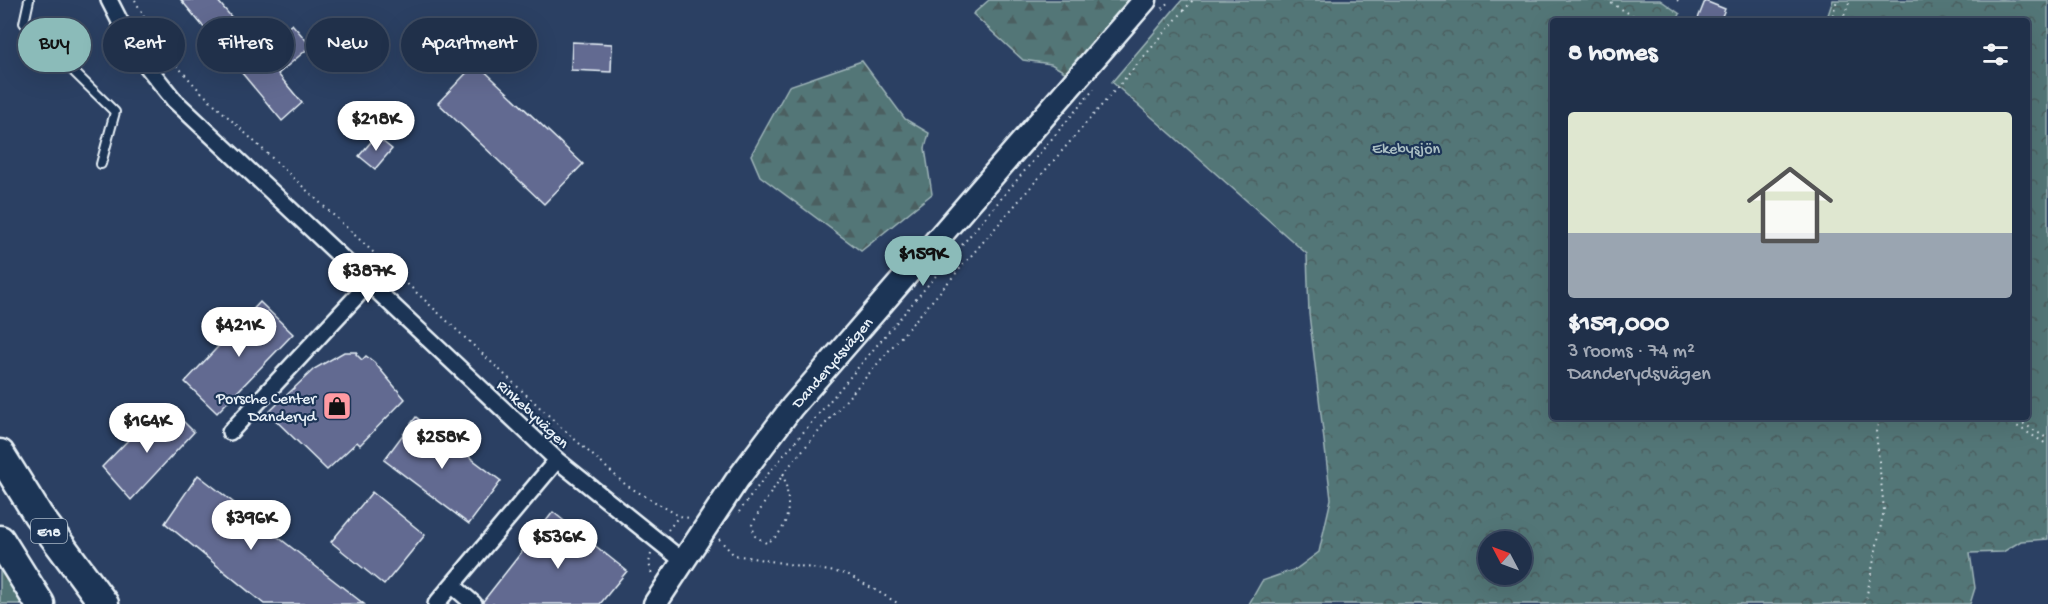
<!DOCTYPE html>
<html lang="en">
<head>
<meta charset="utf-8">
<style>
	:root { --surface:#20304a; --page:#283851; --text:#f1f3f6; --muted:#a2a9b5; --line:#3d4b62; --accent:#8bbbb9 }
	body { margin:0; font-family:"Gochi Hand",sans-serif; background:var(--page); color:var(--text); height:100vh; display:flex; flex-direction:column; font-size:22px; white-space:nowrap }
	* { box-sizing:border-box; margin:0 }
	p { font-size:20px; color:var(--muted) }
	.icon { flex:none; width:33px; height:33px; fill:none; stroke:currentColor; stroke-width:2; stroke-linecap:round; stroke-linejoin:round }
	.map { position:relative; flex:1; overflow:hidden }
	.sheet { position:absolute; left:1550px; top:18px; width:480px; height:402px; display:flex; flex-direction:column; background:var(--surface); border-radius:6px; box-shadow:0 6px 24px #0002,0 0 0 2px var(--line) }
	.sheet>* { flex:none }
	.top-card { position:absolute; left:18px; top:18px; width:570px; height:54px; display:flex; gap:12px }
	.needle { width:39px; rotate:311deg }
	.buttons { position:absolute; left:1478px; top:531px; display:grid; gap:12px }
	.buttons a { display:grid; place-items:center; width:54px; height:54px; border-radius:50%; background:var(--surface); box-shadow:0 6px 24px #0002,0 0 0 2px var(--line); font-size:30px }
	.price { position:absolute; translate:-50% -51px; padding:0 14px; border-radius:21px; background:#fff; color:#222; font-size:20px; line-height:39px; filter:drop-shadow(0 2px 3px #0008) }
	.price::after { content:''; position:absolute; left:50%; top:36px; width:18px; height:14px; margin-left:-9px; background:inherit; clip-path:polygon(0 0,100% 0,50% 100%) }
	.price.on { background:var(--accent); color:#111 }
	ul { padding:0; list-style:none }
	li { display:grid; align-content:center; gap:12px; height:318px; padding:0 18px }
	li+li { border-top:2px solid var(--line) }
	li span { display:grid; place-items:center; height:186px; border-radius:6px; color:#555 }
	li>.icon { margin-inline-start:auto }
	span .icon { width:108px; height:108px; fill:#fffc; stroke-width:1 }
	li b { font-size:26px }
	h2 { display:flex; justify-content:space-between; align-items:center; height:72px; padding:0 18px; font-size:26px }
	.chip { padding:0 21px; border-radius:27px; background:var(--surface); box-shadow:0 6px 24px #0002,0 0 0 2px var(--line); font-size:21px; line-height:54px }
	.chip.on { background:var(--accent); color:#111 }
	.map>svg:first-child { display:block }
	.grass { fill:url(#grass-tufts); stroke:#9eb4b8; stroke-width:1.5 }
	.forest { fill:url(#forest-firs); stroke:#9eb4b8; stroke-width:1.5 }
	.park { fill:url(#park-crowns); stroke:#9eb4b8; stroke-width:1.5; fill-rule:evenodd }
	.building { fill:#626a91; stroke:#e8f1f8; stroke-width:1.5 }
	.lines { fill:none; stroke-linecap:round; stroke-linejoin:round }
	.lane-casing { stroke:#e8f1f8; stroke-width:12 }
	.street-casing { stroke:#e8f1f8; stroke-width:20 }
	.secondary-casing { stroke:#e8f1f8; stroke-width:27 }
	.highway-casing { stroke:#e8f1f8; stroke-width:33 }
	.path { stroke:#e8f1f8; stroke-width:2; stroke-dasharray:1.5 4.5; stroke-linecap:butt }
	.lane { stroke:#1d3557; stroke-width:8 }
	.street { stroke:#1d3557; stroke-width:15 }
	.secondary { stroke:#1d3557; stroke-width:22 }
	.highway { stroke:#1d3557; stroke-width:28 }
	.labels { text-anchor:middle; stroke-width:4.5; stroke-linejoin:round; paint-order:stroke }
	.shield { fill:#1d3557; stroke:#abb9c8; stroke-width:1.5 }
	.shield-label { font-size:15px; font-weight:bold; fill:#e8f1f8 }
	.park-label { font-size:16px; fill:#acc0c4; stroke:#1d3557 }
	.street-label { font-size:16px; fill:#e8f1f8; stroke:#1d3557 }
	.poi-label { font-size:16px; fill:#e8f1f8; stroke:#1d3557; text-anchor:end }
</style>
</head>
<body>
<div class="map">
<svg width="2048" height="604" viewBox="0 0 2048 604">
	<defs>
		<pattern id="grass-tufts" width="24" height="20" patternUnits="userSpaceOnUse" patternTransform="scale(1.5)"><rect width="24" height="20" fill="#537677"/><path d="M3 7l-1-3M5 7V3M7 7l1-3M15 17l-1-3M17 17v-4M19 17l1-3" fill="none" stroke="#4c5f60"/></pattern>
		<pattern id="forest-firs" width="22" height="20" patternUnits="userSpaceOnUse" patternTransform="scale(1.5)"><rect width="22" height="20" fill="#537677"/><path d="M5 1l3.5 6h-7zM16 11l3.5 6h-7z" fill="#4c5f60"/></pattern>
		<pattern id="park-crowns" width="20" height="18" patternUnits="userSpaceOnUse" patternTransform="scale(1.5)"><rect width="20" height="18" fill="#537677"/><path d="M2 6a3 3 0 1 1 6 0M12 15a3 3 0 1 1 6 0" fill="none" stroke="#4c5f60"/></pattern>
	</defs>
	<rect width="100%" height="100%" fill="#2b4063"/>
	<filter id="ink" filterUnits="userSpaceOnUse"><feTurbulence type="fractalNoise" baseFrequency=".0167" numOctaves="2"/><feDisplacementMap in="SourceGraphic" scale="12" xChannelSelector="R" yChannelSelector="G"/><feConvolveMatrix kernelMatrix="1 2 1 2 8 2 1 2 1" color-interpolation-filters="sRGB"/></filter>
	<g filter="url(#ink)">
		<path class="grass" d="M 0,563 L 26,604 L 0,604 Z"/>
		<path class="forest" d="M 989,0 L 1129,0 L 1068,74 L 1051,64 L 1023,60 L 973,14 Z
			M 862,61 L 905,119 L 929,133 L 925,148 L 932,194 L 861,251 L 760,176 L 751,155 L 789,86 Z"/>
		<path class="park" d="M 1182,0 L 1660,0 L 1680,14 L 1677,21 L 1552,21 L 1552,417 L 2026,417 L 2026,21 L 1826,21 L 1833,0 L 2048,0 L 2048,539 L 2021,541 L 2003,552 L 1970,553 L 1975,588 L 1970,604 L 1249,604 L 1262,581 L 1296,569 L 1319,552 L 1331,499 L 1309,314 L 1307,254 L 1112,82 ZM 1488,542 L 1521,542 L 1521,574 L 1488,574 Z"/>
		<path class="building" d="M 181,0 L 217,0 L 260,51 L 292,24 L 311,46 L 278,74 L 302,103 L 282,121 Z
			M 1705,1 L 1725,9 L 1720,21 L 1697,21 Z
			M 426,20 L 443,42 L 424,57 L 407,34 Z
			M 572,42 L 612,44 L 611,72 L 571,70 Z
			M 476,63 L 583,164 L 544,204 L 438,103 Z
			M 376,136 L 392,149 L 375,169 L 359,156 Z
			M 260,302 L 293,334 L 217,413 L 185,382 Z
			M 344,352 L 357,352 L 356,354 L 362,360 L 366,356 L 374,362 L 405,399 L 360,445 L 357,442 L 327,470 L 268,413 L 314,369 Z
			M 172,410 L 194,432 L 131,500 L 102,467 L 139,429 L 148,435 Z
			M 416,417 L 501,481 L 469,524 L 384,460 Z
			M 198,475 L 278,537 L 364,604 L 264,604 L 165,523 Z
			M 372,492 L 425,535 L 384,585 L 331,542 Z
			M 553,512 L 627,571 L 600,604 L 481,604 Z"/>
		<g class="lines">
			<g class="lane-casing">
				<path id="lane" d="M 29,0 L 24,23 L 115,112 L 101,164"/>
			</g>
			<g class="street-casing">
				<path id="street" d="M 109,0 L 135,51 L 174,100 L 557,460 L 683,561
					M 230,432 L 369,283
					M 452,585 L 474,604
					M 436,604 L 557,460"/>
			</g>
			<g class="secondary-casing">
				<g id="secondary">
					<path id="s1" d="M 655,604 L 737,480 L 792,407 L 1145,0"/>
				</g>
			</g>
			<g class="highway-casing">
				<path id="highway" d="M 0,454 L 38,515 L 104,604
					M 0,540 L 40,604"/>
			</g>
			<path class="path" d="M 135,0 L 159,46 L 199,90 L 562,428 L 626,485 L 679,516 L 689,518
				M 1606,0 L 1642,21
				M 1677,0 L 1679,1
				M 1162,9 L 1170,0
				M 1831,21 L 1837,0
				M 1842,21 L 1850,0
				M 2002,417 L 2048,445
				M 2013,417 L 2048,439
				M 783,474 C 791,499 792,531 766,543 L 755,536 L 752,525 C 764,502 778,481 794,460 L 1193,0
				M 739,512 L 762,481 L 1094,89
				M 668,530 L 679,516
				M 719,539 L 734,555 L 847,574 L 899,604
				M 651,554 L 649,563 L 652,575
				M 1865,604 L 1884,510 L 1876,432 L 1880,417"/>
			<use href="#lane" class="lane"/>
			<use href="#street" class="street"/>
			<use href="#secondary" class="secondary"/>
			<use href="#highway" class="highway"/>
		</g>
	</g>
	<defs>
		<g id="shop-square" transform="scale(1.5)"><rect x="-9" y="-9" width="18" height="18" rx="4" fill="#ff9aa2" stroke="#1d3557"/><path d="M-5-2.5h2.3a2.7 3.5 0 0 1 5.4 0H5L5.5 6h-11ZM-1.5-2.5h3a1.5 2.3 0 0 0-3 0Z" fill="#111"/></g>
	</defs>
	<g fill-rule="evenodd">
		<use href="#shop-square" x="337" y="406"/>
	</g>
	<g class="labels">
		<rect class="shield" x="31" y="519" width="36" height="24" rx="4.5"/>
		<g class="shield-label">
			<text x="49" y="536">E18</text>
		</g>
		<g class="park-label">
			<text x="1406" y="153">Ekebysjön</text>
		</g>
		<g class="street-label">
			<text dy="6" stroke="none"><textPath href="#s1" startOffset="300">Danderydsvägen</textPath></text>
			<text transform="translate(534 413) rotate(43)" y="6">Rinkebyvägen</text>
		</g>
		<g class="poi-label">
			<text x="316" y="403">Porsche Center<tspan x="316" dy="18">Danderyd</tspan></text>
		</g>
	</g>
</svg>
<div class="buttons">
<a><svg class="needle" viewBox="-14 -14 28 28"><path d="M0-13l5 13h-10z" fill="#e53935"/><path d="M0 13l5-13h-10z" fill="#a2a9b5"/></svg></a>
</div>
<b class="price" style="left:376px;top:152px">$218K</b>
<b class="price on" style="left:923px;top:287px">$159K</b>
<b class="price" style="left:368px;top:304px">$387K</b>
<b class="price" style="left:239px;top:358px">$421K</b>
<b class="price" style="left:147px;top:454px">$164K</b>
<b class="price" style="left:442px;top:470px">$258K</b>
<b class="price" style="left:251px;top:551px">$396K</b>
<b class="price" style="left:558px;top:570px">$536K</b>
<div class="top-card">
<a class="chip on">Buy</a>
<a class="chip">Rent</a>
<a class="chip">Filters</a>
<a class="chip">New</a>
<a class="chip">Apartment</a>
</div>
<section class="sheet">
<h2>8 homes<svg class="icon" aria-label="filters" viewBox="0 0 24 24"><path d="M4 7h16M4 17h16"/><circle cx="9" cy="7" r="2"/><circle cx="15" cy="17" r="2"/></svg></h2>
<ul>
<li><span style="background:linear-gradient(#dfe7d0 65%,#9aa5b1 0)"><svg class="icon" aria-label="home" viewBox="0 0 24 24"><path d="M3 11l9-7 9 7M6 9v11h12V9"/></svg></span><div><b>$159,000</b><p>3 rooms · 74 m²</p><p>Danderydsvägen</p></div></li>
</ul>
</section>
</div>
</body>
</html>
